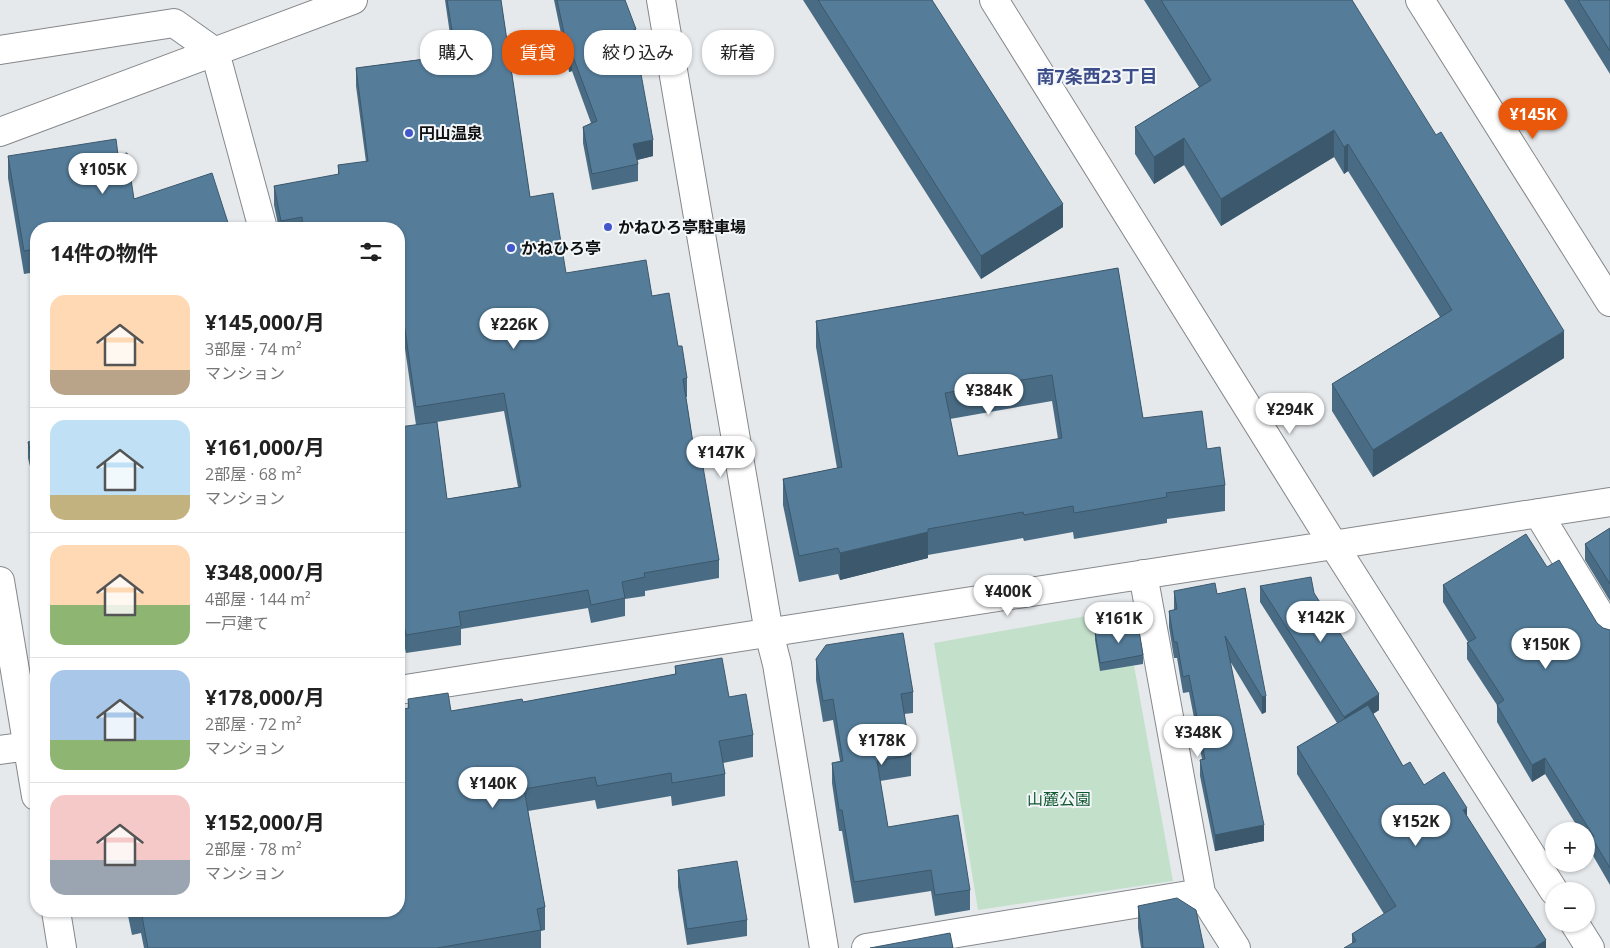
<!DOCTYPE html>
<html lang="ja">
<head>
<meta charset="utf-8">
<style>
	:root { --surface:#fff; --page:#f2f2f2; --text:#222; --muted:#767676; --line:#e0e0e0; --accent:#ea580c }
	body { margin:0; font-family:"Open Sans","Noto Sans JP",sans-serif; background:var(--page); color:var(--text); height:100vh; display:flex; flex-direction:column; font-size:19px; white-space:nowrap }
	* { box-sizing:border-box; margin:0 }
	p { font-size:16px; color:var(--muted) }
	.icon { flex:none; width:28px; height:28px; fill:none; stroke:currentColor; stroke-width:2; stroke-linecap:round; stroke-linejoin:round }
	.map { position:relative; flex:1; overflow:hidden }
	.drawer { position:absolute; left:30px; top:222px; width:375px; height:695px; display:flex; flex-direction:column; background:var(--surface); border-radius:20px; box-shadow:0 1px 4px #0004 }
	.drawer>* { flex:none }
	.top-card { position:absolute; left:420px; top:30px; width:475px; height:45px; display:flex; gap:10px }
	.tools { position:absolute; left:1545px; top:822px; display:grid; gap:10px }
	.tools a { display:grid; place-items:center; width:50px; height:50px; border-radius:50%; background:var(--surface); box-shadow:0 1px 4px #0004; font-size:25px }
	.price { position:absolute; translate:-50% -42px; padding:0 11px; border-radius:18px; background:#fff; color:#222; font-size:16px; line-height:32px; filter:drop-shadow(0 1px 2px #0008) }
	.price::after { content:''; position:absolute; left:50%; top:30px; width:15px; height:11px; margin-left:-8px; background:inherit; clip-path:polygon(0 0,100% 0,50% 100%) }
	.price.selected { background:var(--accent); color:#fff }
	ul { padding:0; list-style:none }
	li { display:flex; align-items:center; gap:15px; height:125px; padding:0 20px }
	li+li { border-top:1px solid var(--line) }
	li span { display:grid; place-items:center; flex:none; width:140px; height:100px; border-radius:15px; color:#555 }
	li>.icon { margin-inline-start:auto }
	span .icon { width:60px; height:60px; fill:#fffc; stroke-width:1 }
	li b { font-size:21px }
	h2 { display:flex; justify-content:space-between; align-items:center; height:60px; padding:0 20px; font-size:21px }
	.pill { padding:0 18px; border-radius:20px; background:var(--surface); box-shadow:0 1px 4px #0004; font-size:18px; line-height:45px }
	.pill.selected { background:var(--accent); color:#fff }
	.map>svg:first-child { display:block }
	.green { fill:#c3e0cb }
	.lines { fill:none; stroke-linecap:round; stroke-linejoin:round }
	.minor-casing { stroke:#85888b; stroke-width:30 }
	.minor { stroke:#fff; stroke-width:28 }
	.wall { fill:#496c84; fill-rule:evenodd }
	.shaded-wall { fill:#3c586c }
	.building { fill:#557d9a; stroke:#3c586c; fill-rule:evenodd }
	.poi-dot { fill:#4157cb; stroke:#f3f7f9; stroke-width:2 }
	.labels { text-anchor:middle; stroke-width:4; stroke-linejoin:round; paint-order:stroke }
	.poi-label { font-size:16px; font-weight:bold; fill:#0f1011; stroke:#f3f7f9; text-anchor:start }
	.park-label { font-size:16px; fill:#115831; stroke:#f3f7f9 }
	.neighbourhood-label { font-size:18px; font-weight:bold; fill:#3d4d89; stroke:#f3f7f9 }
</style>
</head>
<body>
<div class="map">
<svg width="1610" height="948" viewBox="0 0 1610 948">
	<rect width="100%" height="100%" fill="#e6e9ec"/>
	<path class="green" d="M 1109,612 L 1126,621 L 1173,881 L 978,910 L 934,643 Z"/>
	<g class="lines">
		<g class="minor-casing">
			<path id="minor" d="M 661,0 L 769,633 L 777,664 L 824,948
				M 994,0 L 1333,544 L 1554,891
				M 1420,0 L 1610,302
				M 0,50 L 174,23 L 215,52 L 263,229
				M 0,132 L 353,0
				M 1538,513 L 1610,631
				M 1143,574 L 1201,893 L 1236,948
				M 0,581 L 36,796
				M 399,690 L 1610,502
				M 0,750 L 36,745
				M 56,911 L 62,948
				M 1575,924 L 1590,948
				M 866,948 L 1201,893"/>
		</g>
		<use href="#minor" class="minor"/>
	</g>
	<path class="wall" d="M 445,0 L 501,0 L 530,197 L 566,273 L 652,296 L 678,346 L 687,378 L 687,397 L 686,397 L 696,462 L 719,560 L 719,578 L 645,591 L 645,596 L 625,599 L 625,616 L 591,623 L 588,608 L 461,629 L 461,645 L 406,653 L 404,644 L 399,646 L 416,425 L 400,314 L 399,314 L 399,229 L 279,229 L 274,205 L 274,186 L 338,175 L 338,165 L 366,162 L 356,86 L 356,68 L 453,55 ZM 504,411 L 518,487 L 447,499 L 437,422 Z
		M 554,0 L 625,0 L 636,46 L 653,156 L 637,160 L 638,164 L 638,181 L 592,190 L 583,143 L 583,127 L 591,123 L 572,71 L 569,72 Z
		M 803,0 L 932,0 L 1063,227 L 981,279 Z
		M 1144,0 L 1352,0 L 1564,358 L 1373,477 L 1332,411 L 1332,384 L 1440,317 L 1348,171 L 1344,174 L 1334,157 L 1221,226 L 1184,165 L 1154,184 L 1135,154 L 1135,127 L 1199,87 Z
		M 1564,0 L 1610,0 L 1610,74 Z
		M 118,155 L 134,199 L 36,229 L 36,272 L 24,274 L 8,178 L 8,156 Z
		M 1118,268 L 1143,418 L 1207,449 L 1225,485 L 1225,511 L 1167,519 L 1167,523 L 1074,539 L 1073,532 L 1024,541 L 1023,538 L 928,555 L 928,558 L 840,580 L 838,574 L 799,582 L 783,505 L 783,479 L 837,468 L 816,347 L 816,321 ZM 1052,401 L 1058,439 L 958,456 L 950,419 Z
		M 36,440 L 36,492 L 28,458 L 28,442 Z
		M 1610,528 L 1610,601 L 1585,560 L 1585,544 Z
		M 1547,567 L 1597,623 L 1603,628 L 1610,630 L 1610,885 L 1592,854 L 1592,851 L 1586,842 L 1586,831 L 1580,831 L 1545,774 L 1532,782 L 1497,722 L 1497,705 L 1467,659 L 1467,643 L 1468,642 L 1443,602 L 1443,585 Z
		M 1260,586 L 1314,593 L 1379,710 L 1373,714 L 1403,766 L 1424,785 L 1467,816 L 1546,948 L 1352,943 L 1352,934 L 1384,914 L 1297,774 L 1297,747 L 1337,723 L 1260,602 Z
		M 1245,588 L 1266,712 L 1262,714 L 1230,661 L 1264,841 L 1215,851 L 1200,776 L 1200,760 L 1202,759 L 1189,692 L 1183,693 L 1177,658 L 1174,658 L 1169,627 L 1169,611 L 1174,610 L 1174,591 L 1217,594 Z
		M 1095,632 L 1143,655 L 1143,664 L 1100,671 L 1095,640 Z
		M 816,659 L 913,692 L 913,713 L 904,714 L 911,755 L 911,776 L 880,781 L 888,827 L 970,890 L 970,910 L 935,916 L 931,891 L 854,903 L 842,831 L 839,831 L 832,783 L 832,763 L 840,761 L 833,720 L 823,722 L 816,680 Z
		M 675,666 L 729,697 L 753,735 L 753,757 L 723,763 L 725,774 L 725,796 L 672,806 L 671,796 L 597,809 L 595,800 L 528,811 L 545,907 L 545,930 L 541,931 L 541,948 L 144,948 L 141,933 L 132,935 L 127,911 L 399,911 L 408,699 L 451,711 L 523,702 L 675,674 Z
		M 678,870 L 747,920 L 747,936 L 687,945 L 678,887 Z
		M 1138,906 L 1204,948 L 1141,948 L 1138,928 Z"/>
	<path class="shaded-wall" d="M 636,29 L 636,46 L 633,30 Z
		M 572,54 L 572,71 L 569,72 L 569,56 Z
		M 1334,130 L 1334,157 L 1221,226 L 1221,199 Z
		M 1184,138 L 1184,165 L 1154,184 L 1154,157 Z
		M 653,140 L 653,156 L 633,161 L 633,144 Z
		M 1348,144 L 1348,171 L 1344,174 L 1344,147 Z
		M 1063,204 L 1063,227 L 981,279 L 981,256 Z
		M 1564,331 L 1564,358 L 1373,477 L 1373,450 Z
		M 928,532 L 928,558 L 840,580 L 840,553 Z
		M 404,626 L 404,644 L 399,646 L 399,627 Z
		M 1379,694 L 1379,710 L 1344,733 L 1344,717 Z
		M 1266,696 L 1266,712 L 1262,714 L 1262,697 Z
		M 1545,758 L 1545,774 L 1532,782 L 1532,765 Z
		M 1467,808 L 1467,835 L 1463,810 Z
		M 1264,825 L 1264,841 L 1215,851 L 1215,835 Z
		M 1546,940 L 1546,948 L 1534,948 Z"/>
	<path class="building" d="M 447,0 L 501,0 L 530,197 L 553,193 L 566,273 L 646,260 L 652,296 L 669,293 L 678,346 L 682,346 L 687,378 L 683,379 L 696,462 L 702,461 L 719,560 L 644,573 L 645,577 L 622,582 L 625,598 L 591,605 L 588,590 L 459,612 L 461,626 L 406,635 L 404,626 L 399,627 L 399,427 L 437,422 L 447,499 L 521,487 L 504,393 L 416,407 L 400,295 L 399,295 L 399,229 L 303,229 L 302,217 L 281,221 L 274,186 L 339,174 L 338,165 L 368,161 L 356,68 L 456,55 Z
		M 557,0 L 625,0 L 636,29 L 633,30 L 653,140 L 633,144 L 638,164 L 592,174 L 583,127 L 597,121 L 572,54 L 569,56 Z
		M 818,0 L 932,0 L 1063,204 L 981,256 Z
		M 1161,0 L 1352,0 L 1436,135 L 1441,132 L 1564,331 L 1373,450 L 1332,384 L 1452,310 L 1348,144 L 1344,147 L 1334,130 L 1221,199 L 1184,138 L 1154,157 L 1135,127 L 1211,80 Z
		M 1578,0 L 1610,0 L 1610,51 Z
		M 116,139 L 118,155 L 127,153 L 134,199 L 212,173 L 230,229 L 36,229 L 36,249 L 24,251 L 8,156 Z
		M 1118,268 L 1143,418 L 1202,411 L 1207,449 L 1220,447 L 1225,485 L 1166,493 L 1167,497 L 1074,513 L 1073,506 L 1024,515 L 1023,512 L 928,529 L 928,532 L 840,553 L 838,548 L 799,556 L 783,479 L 842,467 L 816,321 ZM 1052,375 L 1062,438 L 958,456 L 945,393 Z
		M 36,440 L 36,476 L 28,442 Z
		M 1610,528 L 1610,584 L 1585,544 Z
		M 1526,534 L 1547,567 L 1559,560 L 1597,623 L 1603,628 L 1610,630 L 1610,868 L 1592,838 L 1594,837 L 1545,758 L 1532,765 L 1497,705 L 1504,700 L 1467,643 L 1476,638 L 1443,585 Z
		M 1311,577 L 1314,593 L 1379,694 L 1344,717 L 1260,586 Z
		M 1215,583 L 1217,594 L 1245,588 L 1266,696 L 1262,697 L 1225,636 L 1264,825 L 1215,835 L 1200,760 L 1205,759 L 1189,675 L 1183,677 L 1177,642 L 1174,642 L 1169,611 L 1177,609 L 1174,591 Z
		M 1138,624 L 1143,655 L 1100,663 L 1095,632 Z
		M 903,633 L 913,692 L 901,694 L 911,755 L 877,761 L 888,827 L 958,815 L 970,890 L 935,895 L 931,870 L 854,882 L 842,810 L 839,810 L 832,763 L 843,761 L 833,699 L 823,701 L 816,659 L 826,645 Z
		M 722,658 L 729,697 L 746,694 L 753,735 L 719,741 L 725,774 L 672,783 L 671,773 L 597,786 L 595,777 L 524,789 L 545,907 L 537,909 L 541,930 L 437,948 L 148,948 L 141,911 L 399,911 L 399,710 L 409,708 L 408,699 L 448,693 L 451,711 L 522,699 L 523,702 L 676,674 L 675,666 Z
		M 1368,705 L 1403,766 L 1410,762 L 1424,785 L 1444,772 L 1467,808 L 1463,810 L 1546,940 L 1534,948 L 1344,948 L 1356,941 L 1352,934 L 1396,906 L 1297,747 Z
		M 737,861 L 747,920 L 687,929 L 678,870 Z
		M 1177,898 L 1196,910 L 1204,948 L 1143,948 L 1142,932 L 1138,906 Z
		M 950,933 L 953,948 L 870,948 Z"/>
	<g class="poi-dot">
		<circle cx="409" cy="133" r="5"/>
		<circle cx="608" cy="227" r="5"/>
		<circle cx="511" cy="248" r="5"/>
	</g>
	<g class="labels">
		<g class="poi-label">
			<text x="419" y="139">円山温泉</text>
			<text x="618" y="233">かねひろ亭駐車場</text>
			<text x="521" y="254">かねひろ亭</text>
		</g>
		<g class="park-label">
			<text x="1059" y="805">山麓公園</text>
		</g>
		<g class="neighbourhood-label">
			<text x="1097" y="83">南7条西23丁目</text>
		</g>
	</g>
</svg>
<div class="tools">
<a>+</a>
<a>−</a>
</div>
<b class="price selected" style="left:1533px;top:140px">¥145K</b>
<b class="price" style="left:103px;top:195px">¥105K</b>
<b class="price" style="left:514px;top:350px">¥226K</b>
<b class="price" style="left:989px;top:416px">¥384K</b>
<b class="price" style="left:1290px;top:435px">¥294K</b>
<b class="price" style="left:721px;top:478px">¥147K</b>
<b class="price" style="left:1008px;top:617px">¥400K</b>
<b class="price" style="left:1321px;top:643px">¥142K</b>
<b class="price" style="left:1119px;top:644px">¥161K</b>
<b class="price" style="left:1546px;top:670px">¥150K</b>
<b class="price" style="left:1198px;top:758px">¥348K</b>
<b class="price" style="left:882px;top:766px">¥178K</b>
<b class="price" style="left:493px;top:809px">¥140K</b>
<b class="price" style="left:1416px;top:847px">¥152K</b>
<div class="top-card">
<a class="pill">購入</a>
<a class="pill selected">賃貸</a>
<a class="pill">絞り込み</a>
<a class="pill">新着</a>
</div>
<section class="drawer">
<h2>14件の物件<svg class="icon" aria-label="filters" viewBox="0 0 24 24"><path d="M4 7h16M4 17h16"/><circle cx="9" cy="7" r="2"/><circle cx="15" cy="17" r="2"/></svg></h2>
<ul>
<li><span style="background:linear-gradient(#ffd9b3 75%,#b9a48a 0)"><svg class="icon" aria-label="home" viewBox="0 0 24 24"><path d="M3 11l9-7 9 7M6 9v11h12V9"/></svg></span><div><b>¥145,000/月</b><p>3部屋 · 74 m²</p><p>マンション</p></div></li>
<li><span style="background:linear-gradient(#bfe0f5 75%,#c2b280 0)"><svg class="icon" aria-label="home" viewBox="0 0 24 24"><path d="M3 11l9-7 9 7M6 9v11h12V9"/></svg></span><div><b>¥161,000/月</b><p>2部屋 · 68 m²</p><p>マンション</p></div></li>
<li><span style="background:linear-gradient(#ffd9b3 60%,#8fb573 0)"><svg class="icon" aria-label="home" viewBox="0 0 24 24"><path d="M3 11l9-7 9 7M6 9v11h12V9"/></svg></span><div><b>¥348,000/月</b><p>4部屋 · 144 m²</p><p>一戸建て</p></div></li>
<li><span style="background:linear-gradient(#a9c7e8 70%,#8fb573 0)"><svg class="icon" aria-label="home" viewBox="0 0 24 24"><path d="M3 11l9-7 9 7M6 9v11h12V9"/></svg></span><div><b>¥178,000/月</b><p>2部屋 · 72 m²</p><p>マンション</p></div></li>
<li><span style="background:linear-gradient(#f6c9c9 65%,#9aa5b1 0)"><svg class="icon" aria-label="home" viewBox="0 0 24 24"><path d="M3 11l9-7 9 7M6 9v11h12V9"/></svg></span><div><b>¥152,000/月</b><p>2部屋 · 78 m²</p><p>マンション</p></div></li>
</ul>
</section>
</div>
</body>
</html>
